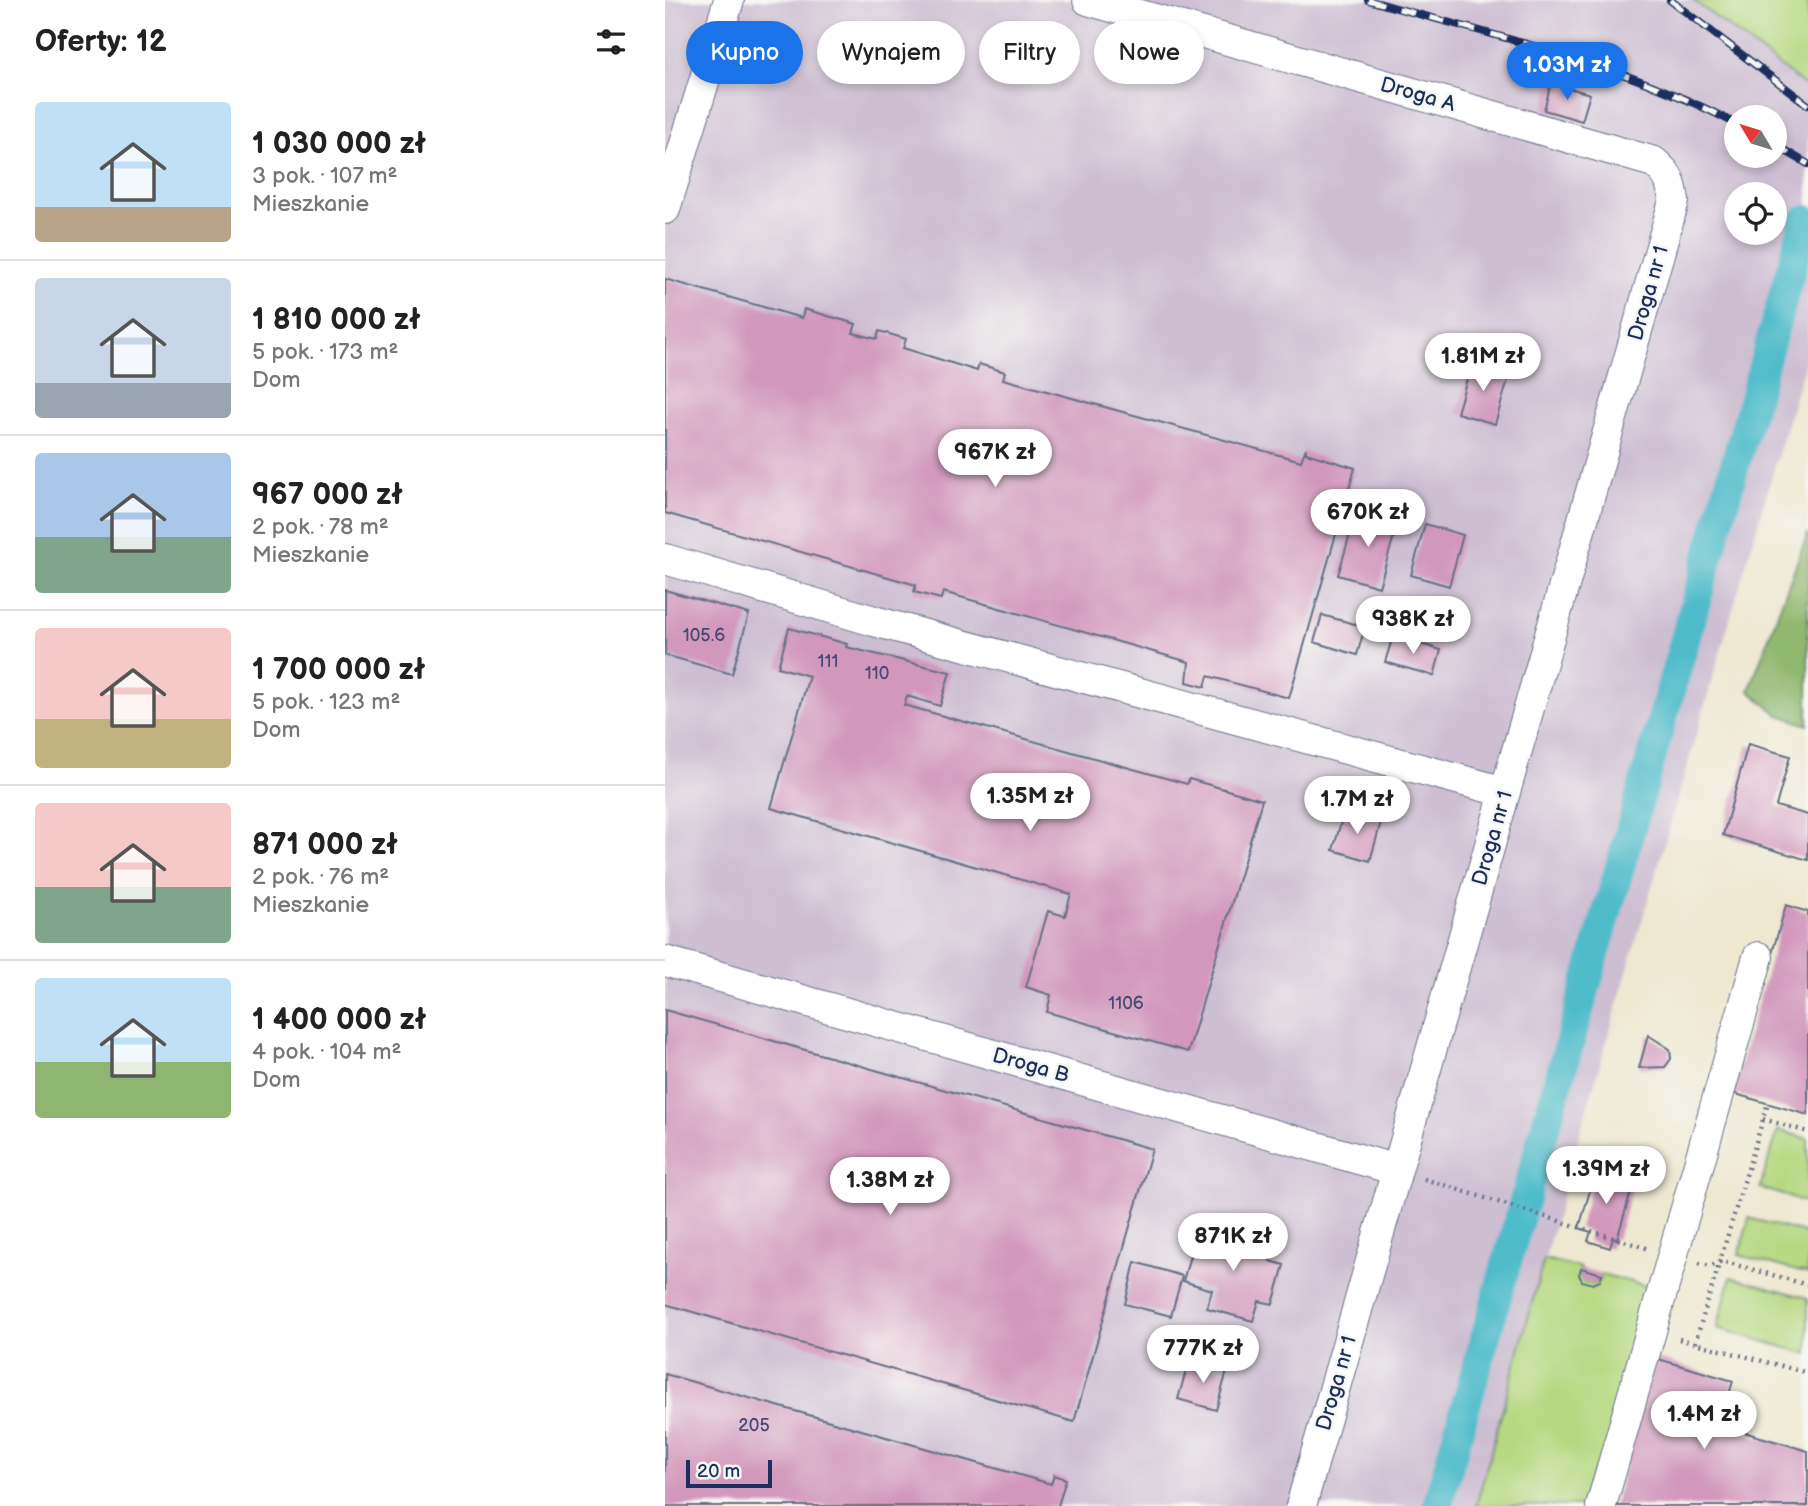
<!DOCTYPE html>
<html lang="pl">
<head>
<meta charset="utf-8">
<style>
	:root { --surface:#fff; --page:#f2f2f2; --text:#222; --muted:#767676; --line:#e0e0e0; --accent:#1a73e8 }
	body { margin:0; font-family:"Balsamiq Sans",sans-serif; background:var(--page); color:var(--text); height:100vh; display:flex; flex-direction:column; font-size:26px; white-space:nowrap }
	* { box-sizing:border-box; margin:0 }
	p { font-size:23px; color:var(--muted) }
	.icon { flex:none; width:38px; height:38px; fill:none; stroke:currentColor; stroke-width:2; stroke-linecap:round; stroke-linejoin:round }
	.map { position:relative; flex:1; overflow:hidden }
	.drawer { display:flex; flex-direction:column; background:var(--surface); width:665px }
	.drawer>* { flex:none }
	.guide { position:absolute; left:21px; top:21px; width:665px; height:63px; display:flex; gap:14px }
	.needle { width:46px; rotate:308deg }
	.fabs { position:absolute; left:1059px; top:105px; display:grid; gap:14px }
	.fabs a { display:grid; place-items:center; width:63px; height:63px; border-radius:50%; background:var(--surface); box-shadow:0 4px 10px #0003; font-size:35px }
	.scale { position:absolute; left:21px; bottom:18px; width:86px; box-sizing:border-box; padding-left:7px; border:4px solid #1b2f5e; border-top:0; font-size:19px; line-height:24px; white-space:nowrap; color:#1b2f5e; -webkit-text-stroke:5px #f6f6f2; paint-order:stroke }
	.price { position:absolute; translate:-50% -60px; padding:0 16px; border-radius:24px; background:#fff; color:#222; font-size:23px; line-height:46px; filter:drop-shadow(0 2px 4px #0008) }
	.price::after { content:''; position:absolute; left:50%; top:42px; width:21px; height:16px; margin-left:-10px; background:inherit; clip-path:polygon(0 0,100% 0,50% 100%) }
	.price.current { background:var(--accent); color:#fff }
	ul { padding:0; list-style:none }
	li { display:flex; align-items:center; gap:21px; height:175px; padding:0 35px }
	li+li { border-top:2px solid var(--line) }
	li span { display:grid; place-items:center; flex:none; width:196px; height:140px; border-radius:7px; color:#555 }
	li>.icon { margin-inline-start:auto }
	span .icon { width:84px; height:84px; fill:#fffc; stroke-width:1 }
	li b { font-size:30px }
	h2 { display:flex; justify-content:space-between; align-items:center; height:84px; padding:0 35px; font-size:30px }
	.chip { padding:0 24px; border-radius:32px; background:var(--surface); box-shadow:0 4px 10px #0003; font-size:24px; line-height:63px }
	.chip.current { background:var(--accent); color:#fff }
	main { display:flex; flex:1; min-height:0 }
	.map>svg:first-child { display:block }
	.industrial { fill:#cdbed2; fill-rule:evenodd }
	.green { fill:#b5d880; stroke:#68846f; stroke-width:2 }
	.forest { fill:#90b86e; stroke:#567466; stroke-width:2 }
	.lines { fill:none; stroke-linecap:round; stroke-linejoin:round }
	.canal { stroke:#50bcca; stroke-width:30 }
	.building { fill:#d298bc }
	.minor-casing { stroke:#657086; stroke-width:32 }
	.path { stroke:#657086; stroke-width:4.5; stroke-dasharray:2 5; stroke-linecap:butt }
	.minor { stroke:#fff; stroke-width:30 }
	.rail-casing { stroke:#1b2f5e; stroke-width:8 }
	.rail { stroke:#f6f6f2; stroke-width:5; stroke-dasharray:16; stroke-linecap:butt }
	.labels { text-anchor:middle; stroke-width:5; stroke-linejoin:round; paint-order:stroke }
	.number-label { font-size:18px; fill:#494976 }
	.street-label { font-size:21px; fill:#1b2f5e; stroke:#f6f6f2 }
</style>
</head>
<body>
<main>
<section class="drawer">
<h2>Oferty: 12<svg class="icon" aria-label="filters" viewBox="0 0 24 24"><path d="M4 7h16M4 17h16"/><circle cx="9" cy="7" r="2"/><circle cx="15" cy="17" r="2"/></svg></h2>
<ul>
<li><span style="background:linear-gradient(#bfe0f5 75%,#b9a48a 0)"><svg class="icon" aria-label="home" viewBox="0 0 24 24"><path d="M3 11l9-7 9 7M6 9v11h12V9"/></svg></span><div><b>1 030 000 zł</b><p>3 pok. · 107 m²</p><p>Mieszkanie</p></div></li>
<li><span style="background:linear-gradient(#c9d6e8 75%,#9aa5b1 0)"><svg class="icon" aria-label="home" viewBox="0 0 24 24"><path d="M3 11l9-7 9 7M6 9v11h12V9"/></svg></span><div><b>1 810 000 zł</b><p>5 pok. · 173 m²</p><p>Dom</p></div></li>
<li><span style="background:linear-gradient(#a9c7e8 60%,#7fa58c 0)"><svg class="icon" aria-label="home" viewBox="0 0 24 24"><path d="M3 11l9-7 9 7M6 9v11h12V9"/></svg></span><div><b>967 000 zł</b><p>2 pok. · 78 m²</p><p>Mieszkanie</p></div></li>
<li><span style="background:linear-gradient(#f6c9c9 65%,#c2b280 0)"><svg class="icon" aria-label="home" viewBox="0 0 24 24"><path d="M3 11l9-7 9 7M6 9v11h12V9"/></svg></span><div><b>1 700 000 zł</b><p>5 pok. · 123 m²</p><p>Dom</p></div></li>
<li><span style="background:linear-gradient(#f6c9c9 60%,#7fa58c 0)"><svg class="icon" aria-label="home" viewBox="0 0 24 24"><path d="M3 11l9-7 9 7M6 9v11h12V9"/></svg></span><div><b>871 000 zł</b><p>2 pok. · 76 m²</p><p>Mieszkanie</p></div></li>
<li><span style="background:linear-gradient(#bfe0f5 60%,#8fb573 0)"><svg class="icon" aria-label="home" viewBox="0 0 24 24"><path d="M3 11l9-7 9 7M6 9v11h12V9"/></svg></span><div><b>1 400 000 zł</b><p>4 pok. · 104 m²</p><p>Dom</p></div></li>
</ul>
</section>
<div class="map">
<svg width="1143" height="1506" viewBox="0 0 1143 1506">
	<rect width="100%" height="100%" fill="#f6f6f2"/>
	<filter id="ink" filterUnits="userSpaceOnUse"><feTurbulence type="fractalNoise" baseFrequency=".0143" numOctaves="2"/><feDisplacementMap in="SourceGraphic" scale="14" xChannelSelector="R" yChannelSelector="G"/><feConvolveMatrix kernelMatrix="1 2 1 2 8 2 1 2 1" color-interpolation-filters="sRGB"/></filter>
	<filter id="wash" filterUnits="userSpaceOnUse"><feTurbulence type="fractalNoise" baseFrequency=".00686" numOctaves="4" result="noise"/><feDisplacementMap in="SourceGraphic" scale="28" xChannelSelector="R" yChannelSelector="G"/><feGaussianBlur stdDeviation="1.57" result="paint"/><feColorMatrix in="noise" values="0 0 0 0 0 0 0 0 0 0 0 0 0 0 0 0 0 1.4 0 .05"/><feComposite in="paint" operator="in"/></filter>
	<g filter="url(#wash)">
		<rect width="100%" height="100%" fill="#eee8d0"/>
		<path class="industrial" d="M 0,0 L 1028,0 L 1143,88 L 1143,352 L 914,1136 L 811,1506 L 0,1506 ZM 1071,117 L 1110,117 L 1110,156 L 1071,156 ZM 1071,194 L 1110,194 L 1110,233 L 1071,233 Z"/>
		<path class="green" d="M 1028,0 L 1143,0 L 1143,88 Z
			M 1113,1130 L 1143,1139 L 1143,1203 L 1095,1188 Z
			M 1084,1218 L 1143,1234 L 1143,1274 L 1074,1255 Z
			M 879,1259 L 916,1268 L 914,1275 L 918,1281 L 928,1284 L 935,1281 L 937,1274 L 998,1291 L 936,1506 L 811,1506 Z
			M 1066,1277 L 1143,1298 L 1143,1354 L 1052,1328 Z"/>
		<path class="forest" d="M 1143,532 L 1143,725 L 1114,715 L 1084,691 Z"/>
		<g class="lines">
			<path class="canal" d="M 772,1506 L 1140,220"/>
		</g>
		<g id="blocks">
			<path class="building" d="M 886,83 L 925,94 L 917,121 L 879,110 Z
				M 0,279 L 137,318 L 139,309 L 191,324 L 188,333 L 212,339 L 214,331 L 241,339 L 238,348 L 312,371 L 314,364 L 340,372 L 338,379 L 636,461 L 641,448 L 641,453 L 690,468 L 624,698 L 543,676 L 540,687 L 522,682 L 524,662 L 278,592 L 276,599 L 249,592 L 251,585 L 0,513 Z
				M 807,362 L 845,373 L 830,424 L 792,413 Z
				M 692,511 L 733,522 L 714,587 L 673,575 Z
				M 760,524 L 798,535 L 784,586 L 746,575 Z
				M 0,590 L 84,614 L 67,674 L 0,655 Z
				M 657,615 L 700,627 L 692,655 L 649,642 Z
				M 124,628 L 182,644 L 181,647 L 285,672 L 275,706 L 242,696 L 239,705 L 522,784 L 524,779 L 597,800 L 523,1052 L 382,1012 L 386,995 L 361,987 L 383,911 L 400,916 L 406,894 L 106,808 L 144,676 L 113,667 Z
				M 728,636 L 776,650 L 769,676 L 720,662 Z
				M 1083,744 L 1125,756 L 1111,806 L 1143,815 L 1143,860 L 1058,835 Z
				M 679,812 L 716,822 L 705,861 L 668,850 Z
				M 1121,905 L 1143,912 L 1143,1115 L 1067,1093 Z
				M 0,1010 L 487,1149 L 409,1422 L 0,1304 Z
				M 983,1035 L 1005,1049 L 1006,1059 L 1000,1067 L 974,1068 Z
				M 932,1167 L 970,1178 L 952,1239 L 948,1238 L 945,1248 L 923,1241 L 926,1232 L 914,1228 Z
				M 533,1227 L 609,1247 L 605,1261 L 619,1265 L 608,1304 L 594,1301 L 588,1321 L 542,1308 L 547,1290 L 518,1281 Z
				M 470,1262 L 517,1276 L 506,1316 L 460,1304 Z
				M 916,1268 L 937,1274 L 935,1281 L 928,1284 L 917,1281 L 914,1275 Z
				M 990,1358 L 1068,1381 L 1055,1425 L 1143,1451 L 1143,1506 L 949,1506 Z
				M 524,1360 L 562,1371 L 551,1410 L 513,1399 Z
				M 0,1374 L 386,1484 L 389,1475 L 401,1479 L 393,1506 L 0,1506 Z"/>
		</g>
	</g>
	<g filter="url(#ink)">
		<use href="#blocks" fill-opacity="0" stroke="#657086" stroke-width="2"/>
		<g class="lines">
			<g class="minor-casing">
				<path id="minor" d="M 423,0 L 989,162 C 1003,173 1007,183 1009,201 L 636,1506
					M 0,209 L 64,0
					M 0,559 L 209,621 L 840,792
					M 0,961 L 732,1170
					M 936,1506 L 1093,957"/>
			</g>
			<path class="path" d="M 1098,1119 L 1143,1132
				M 759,1179 L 981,1248
				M 1034,1263 L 1045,1266 L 1057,1261 L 1143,1285
				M 1014,1339 L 1143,1373
				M 1030,1343 L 1103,1103"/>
			<use href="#minor" class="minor"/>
			<g class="rail-casing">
				<path id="rail" d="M 703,0 C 827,36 956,62 1071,124
					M 1005,0 L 1143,105
					M 1110,145 L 1143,164"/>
			</g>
			<use href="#rail" class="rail"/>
		</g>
	</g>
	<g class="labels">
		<g class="number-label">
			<text x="39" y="641">105.6</text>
			<text x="163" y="667">111</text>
			<text x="212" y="679">110</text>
			<text x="461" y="1009">1106</text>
			<text x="89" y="1431">205</text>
		</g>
		<g class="street-label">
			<text transform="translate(753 94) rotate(16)" y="7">Droga A</text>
			<text transform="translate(983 293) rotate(-74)" y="7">Droga nr 1</text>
			<text transform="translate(827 838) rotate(-74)" y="7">Droga nr 1</text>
			<text transform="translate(366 1065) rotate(16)" y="7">Droga B</text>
			<text transform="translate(671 1383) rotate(-74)" y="7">Droga nr 1</text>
		</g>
	</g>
</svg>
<div class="fabs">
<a><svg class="needle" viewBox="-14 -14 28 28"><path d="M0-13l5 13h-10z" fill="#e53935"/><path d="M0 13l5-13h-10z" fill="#767676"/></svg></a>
<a><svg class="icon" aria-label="locate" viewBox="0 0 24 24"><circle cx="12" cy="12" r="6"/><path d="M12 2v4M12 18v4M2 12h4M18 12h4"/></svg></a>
</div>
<div class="scale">20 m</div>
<b class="price current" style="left:902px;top:102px">1.03M zł</b>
<b class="price" style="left:818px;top:393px">1.81M zł</b>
<b class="price" style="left:330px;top:489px">967K zł</b>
<b class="price" style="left:703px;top:549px">670K zł</b>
<b class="price" style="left:748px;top:656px">938K zł</b>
<b class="price" style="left:365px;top:833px">1.35M zł</b>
<b class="price" style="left:692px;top:836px">1.7M zł</b>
<b class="price" style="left:941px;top:1206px">1.39M zł</b>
<b class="price" style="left:225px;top:1217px">1.38M zł</b>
<b class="price" style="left:568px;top:1273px">871K zł</b>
<b class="price" style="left:538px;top:1385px">777K zł</b>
<b class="price" style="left:1039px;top:1451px">1.4M zł</b>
<div class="guide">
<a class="chip current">Kupno</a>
<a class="chip">Wynajem</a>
<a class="chip">Filtry</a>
<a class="chip">Nowe</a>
</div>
</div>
</main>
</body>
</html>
